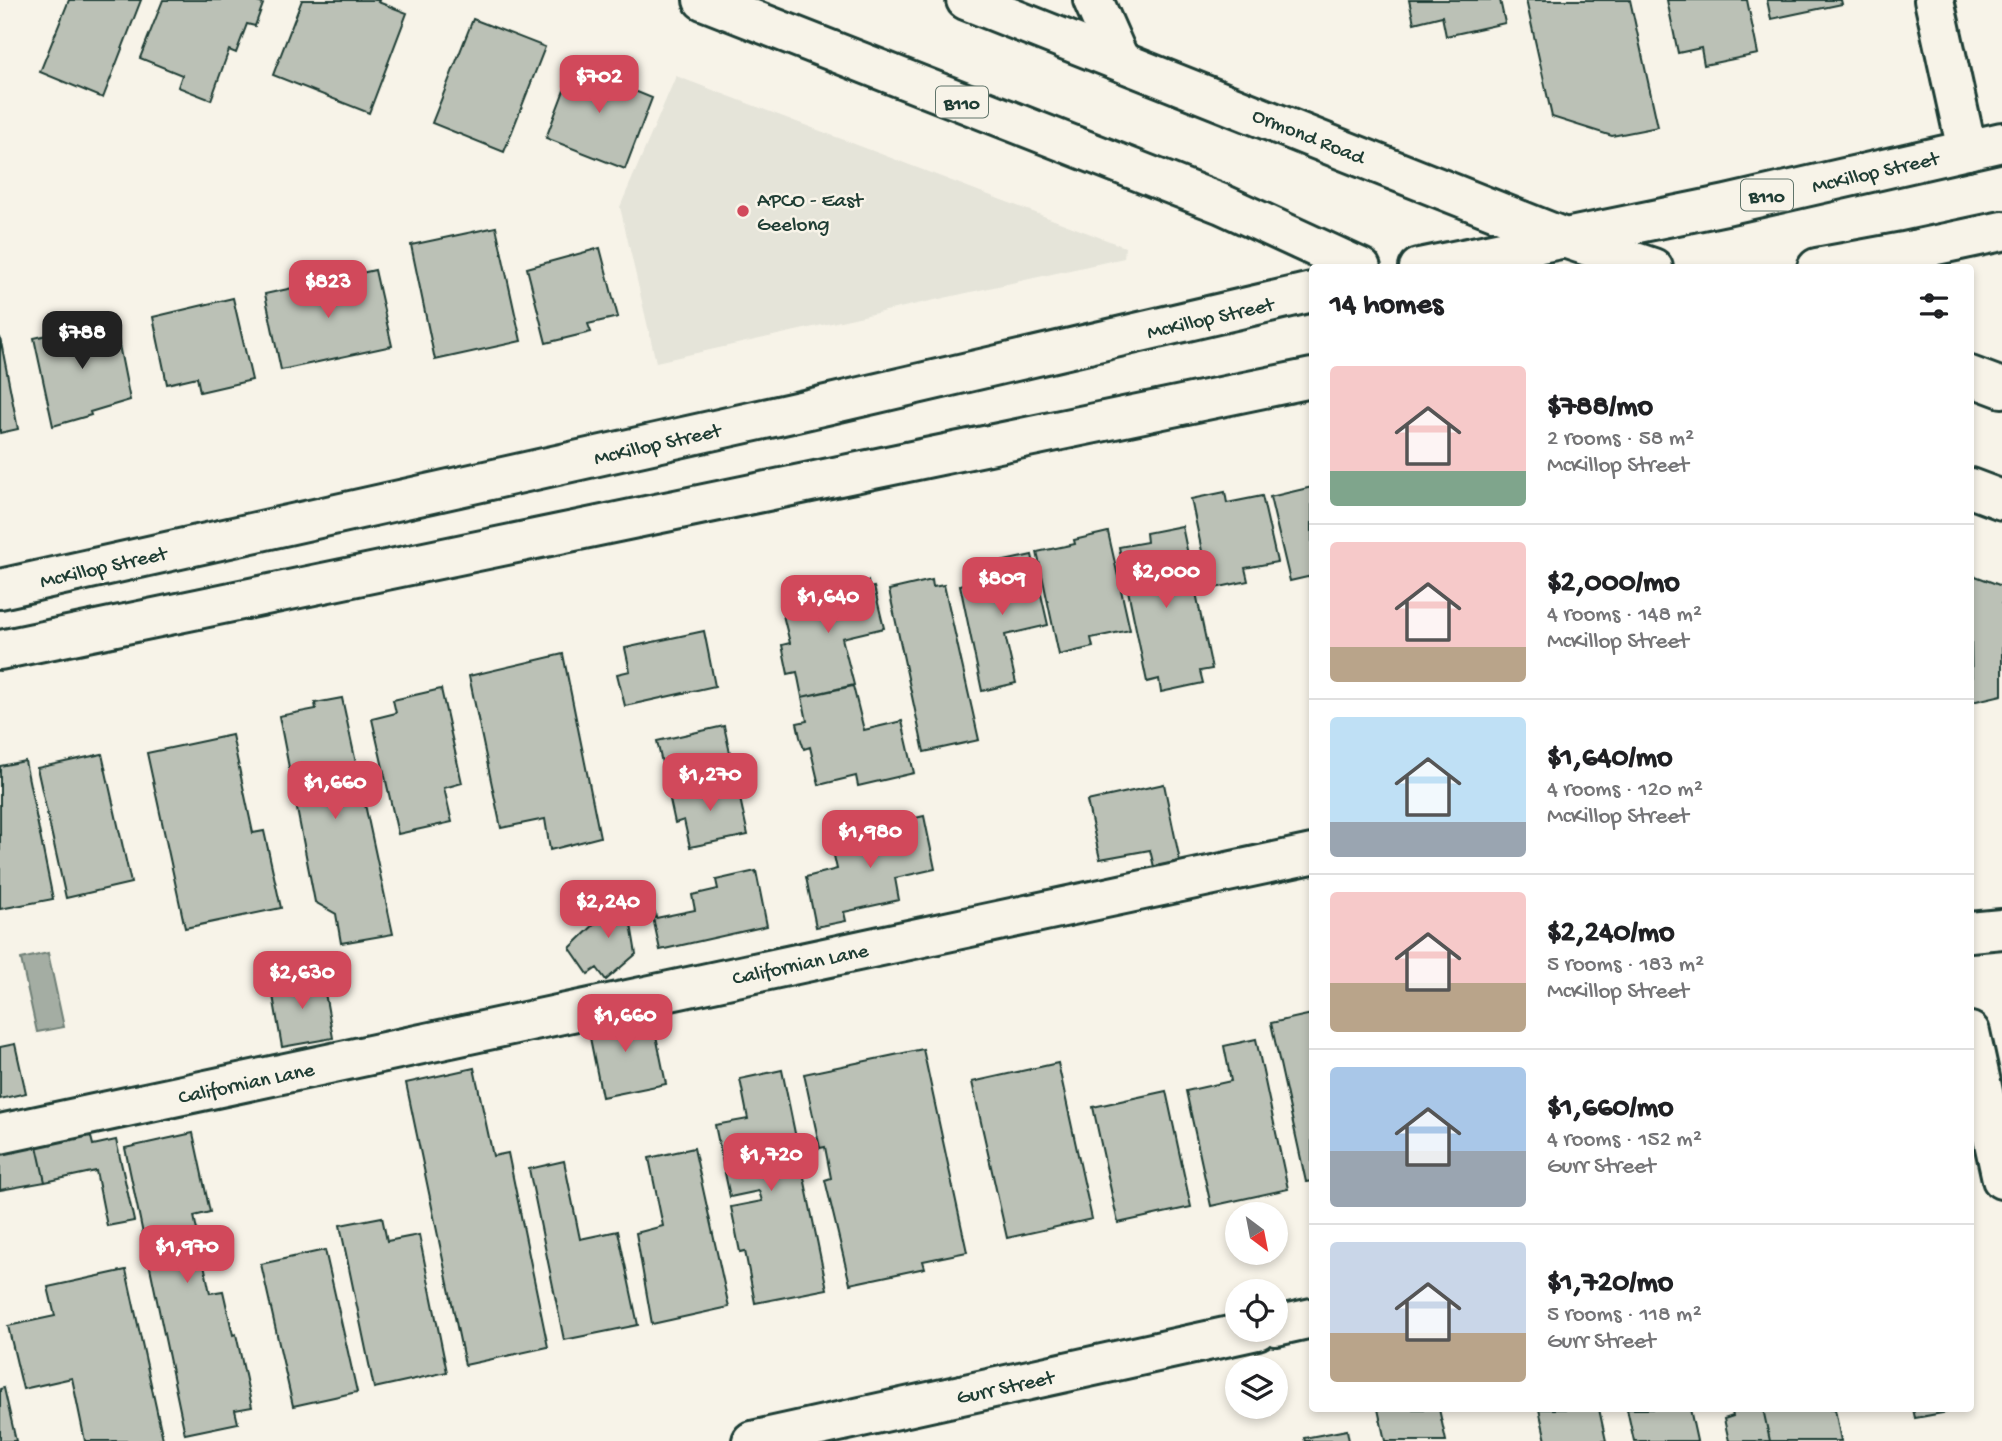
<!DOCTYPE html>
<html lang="en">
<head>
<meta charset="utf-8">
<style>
	:root { --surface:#fff; --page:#f6f6f6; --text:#202124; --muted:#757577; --line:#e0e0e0; --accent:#d1495b }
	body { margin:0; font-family:"Gochi Hand",sans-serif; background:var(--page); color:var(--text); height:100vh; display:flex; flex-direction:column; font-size:26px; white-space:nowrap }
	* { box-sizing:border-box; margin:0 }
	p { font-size:23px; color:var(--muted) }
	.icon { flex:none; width:38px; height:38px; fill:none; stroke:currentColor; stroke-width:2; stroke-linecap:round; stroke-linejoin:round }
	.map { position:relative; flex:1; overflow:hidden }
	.panel { position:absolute; left:1309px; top:264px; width:665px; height:1148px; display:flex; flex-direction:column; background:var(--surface); border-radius:7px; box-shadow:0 4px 10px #0003 }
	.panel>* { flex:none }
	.needle { width:46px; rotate:148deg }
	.buttons { position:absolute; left:1225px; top:1202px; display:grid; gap:14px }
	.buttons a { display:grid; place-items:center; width:63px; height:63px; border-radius:50%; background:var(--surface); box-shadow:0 4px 10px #0003; font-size:35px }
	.price { position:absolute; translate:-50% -60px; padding:0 16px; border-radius:14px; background:var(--accent); color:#fff; font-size:23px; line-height:46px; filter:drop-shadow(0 2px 4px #0008) }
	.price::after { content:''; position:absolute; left:50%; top:42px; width:21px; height:16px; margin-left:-10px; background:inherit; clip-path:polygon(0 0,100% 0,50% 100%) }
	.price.current { background:#222; color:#fff }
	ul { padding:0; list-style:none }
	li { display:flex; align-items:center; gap:21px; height:175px; padding:0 21px }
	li+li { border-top:2px solid var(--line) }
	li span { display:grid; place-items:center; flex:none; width:196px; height:140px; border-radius:7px; color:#555 }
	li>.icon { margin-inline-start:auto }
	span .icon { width:84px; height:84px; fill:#fffc; stroke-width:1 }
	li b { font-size:30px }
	h2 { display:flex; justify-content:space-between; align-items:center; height:84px; padding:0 21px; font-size:30px }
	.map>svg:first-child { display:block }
	.built { fill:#e5e4d9 }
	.water { fill:#a4ada3; stroke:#6f8077; stroke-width:2 }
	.building { fill:#bbc1b6; stroke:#1f3d34; stroke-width:2 }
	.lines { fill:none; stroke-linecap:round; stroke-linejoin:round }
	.minor-casing { stroke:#1f3d34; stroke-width:44 }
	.highway-casing { stroke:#1f3d34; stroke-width:44 }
	.minor { stroke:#f7f3e8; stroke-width:38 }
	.highway { stroke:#f7f3e8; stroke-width:38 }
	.poi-dot { fill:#d1495b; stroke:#f7f3e8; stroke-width:2.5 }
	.labels { text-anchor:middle; stroke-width:5; stroke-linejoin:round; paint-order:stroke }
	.shield { fill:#f7f3e8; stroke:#60746a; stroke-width:2 }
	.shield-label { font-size:19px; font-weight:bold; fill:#1f3d34 }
	.street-label { font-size:21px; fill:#1f3d34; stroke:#f7f3e8 }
	.poi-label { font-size:21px; fill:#1f3d34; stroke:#f7f3e8; text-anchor:start }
</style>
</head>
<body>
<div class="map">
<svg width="2002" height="1441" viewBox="0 0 2002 1441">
	<rect width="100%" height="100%" fill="#f7f3e8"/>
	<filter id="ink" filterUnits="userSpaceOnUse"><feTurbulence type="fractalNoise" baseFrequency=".0143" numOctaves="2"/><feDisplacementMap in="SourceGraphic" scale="14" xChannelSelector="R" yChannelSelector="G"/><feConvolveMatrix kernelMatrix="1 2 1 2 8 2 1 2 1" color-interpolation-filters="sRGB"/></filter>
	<g filter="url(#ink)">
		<path class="built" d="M 676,76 L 1125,247 L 1124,258 L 656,362 L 620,207 Z"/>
		<path class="water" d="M 48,953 L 64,1027 L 37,1032 L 21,959 Z"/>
		<path class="building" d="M 69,0 L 141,0 L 103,98 L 40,72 Z
			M 163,0 L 251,0 L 263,4 L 255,26 L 247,24 L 236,53 L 229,50 L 211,100 L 178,87 L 182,75 L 140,58 Z
			M 302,0 L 379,0 L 378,2 L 407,13 L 369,113 L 273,75 Z
			M 1409,0 L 1500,0 L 1505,23 L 1446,36 L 1442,16 L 1414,23 Z
			M 1526,0 L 1630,0 L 1658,127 L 1612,136 L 1552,117 Z
			M 1667,0 L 1747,0 L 1758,54 L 1704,65 L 1701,48 L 1678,53 Z
			M 1767,0 L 1841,0 L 1842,4 L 1771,19 Z
			M 473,19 L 545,47 L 504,152 L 432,123 Z
			M 577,56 L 613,71 L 610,81 L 652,98 L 625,169 L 546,138 Z
			M 496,227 L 521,341 L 435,360 L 411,245 Z
			M 600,248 L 618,317 L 588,324 L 591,332 L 546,343 L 527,268 Z
			M 375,270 L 392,346 L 281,370 L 265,294 Z
			M 233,298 L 252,380 L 200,392 L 197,377 L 167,384 L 153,317 Z
			M 114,320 L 130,400 L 90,412 L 91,415 L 53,426 L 34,338 Z
			M 0,337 L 18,429 L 0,433 Z
			M 1312,487 L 1312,576 L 1290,581 L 1270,497 Z
			M 1225,492 L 1227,503 L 1262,496 L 1277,562 L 1245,568 L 1248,581 L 1210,589 L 1191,499 Z
			M 1182,526 L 1212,669 L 1200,671 L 1203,683 L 1161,692 L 1159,679 L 1147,682 L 1119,547 L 1147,542 L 1146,533 Z
			M 1108,532 L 1130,630 L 1091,638 L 1093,647 L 1059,655 L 1037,552 L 1075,544 L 1074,540 Z
			M 1032,555 L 1048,625 L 1005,635 L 1016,683 L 982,691 L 960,585 L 998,576 L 995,563 Z
			M 1970,574 L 2002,586 L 2002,695 L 1972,702 Z
			M 932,580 L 933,587 L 944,585 L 979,740 L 924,752 L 889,590 Z
			M 868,581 L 869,588 L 874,587 L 884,628 L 842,638 L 854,685 L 802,697 L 797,672 L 788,674 L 782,645 L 790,643 L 781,607 L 818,598 L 816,591 Z
			M 704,631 L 715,686 L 625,706 L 617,674 L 630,671 L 625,648 Z
			M 563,654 L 600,837 L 550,850 L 545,819 L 501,828 L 469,676 Z
			M 853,686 L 864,730 L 902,721 L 914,773 L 858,786 L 856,776 L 819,785 L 810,747 L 804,749 L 800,737 L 797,723 L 807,721 L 802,697 Z
			M 441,689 L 462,783 L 444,788 L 452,822 L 398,834 L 372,719 L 396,713 L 393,700 Z
			M 342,698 L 393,934 L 341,943 L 336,914 L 315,902 L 279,716 L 316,709 L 315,703 Z
			M 724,726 L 736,780 L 678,792 L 673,770 L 664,772 L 657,741 Z
			M 232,735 L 253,833 L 264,831 L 281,908 L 185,928 L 147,753 Z
			M 102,754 L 131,883 L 66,898 L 37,768 Z
			M 25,761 L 53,899 L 0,909 L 0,766 Z
			M 736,780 L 748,835 L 690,847 L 684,820 L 675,823 L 669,795 Z
			M 1164,784 L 1180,861 L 1154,867 L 1150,850 L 1100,859 L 1087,801 Z
			M 924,816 L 935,869 L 895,878 L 899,900 L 844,912 L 846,921 L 816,927 L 806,877 L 837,869 L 832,847 L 870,839 L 868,829 Z
			M 756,871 L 767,926 L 660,950 L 652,913 L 655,912 L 656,918 L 695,910 L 692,895 L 718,889 L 716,880 Z
			M 626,895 L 636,954 L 606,980 L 597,968 L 588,974 L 570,948 L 602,917 L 599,901 Z
			M 322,976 L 333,1038 L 282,1047 L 271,984 Z
			M 619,1011 L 636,1025 L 653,1021 L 666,1084 L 602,1097 L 586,1018 Z
			M 1312,1014 L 1312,1181 L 1306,1182 L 1271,1023 Z
			M 1256,1039 L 1288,1189 L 1211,1206 L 1186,1091 L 1231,1081 L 1224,1046 Z
			M 15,1044 L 26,1093 L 0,1099 L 0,1047 Z
			M 923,1049 L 967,1252 L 923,1261 L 925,1268 L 850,1284 L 825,1180 L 831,1178 L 825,1147 L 820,1148 L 804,1074 Z
			M 1058,1063 L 1092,1219 L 1007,1238 L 972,1082 Z
			M 474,1068 L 493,1156 L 508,1153 L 548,1347 L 465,1365 L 406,1083 Z
			M 782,1070 L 827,1289 L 755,1303 L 745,1251 L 740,1252 L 731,1207 L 762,1201 L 759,1191 L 730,1197 L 715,1125 L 748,1119 L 740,1079 Z
			M 1166,1091 L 1191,1207 L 1118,1223 L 1093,1107 Z
			M 88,1125 L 93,1145 L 116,1140 L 134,1221 L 107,1226 L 96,1171 L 45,1182 L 35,1137 Z
			M 193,1133 L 210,1212 L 194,1216 L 210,1293 L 223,1291 L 233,1335 L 236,1334 L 252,1407 L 235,1410 L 238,1423 L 185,1434 L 125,1148 Z
			M 35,1137 L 45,1182 L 0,1190 L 0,1144 Z
			M 694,1148 L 729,1307 L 652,1324 L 636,1233 L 663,1226 L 649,1158 Z
			M 564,1161 L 580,1239 L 618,1231 L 638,1325 L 564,1340 L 529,1169 Z
			M 382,1217 L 387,1241 L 419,1235 L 447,1372 L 374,1388 L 340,1225 Z
			M 325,1250 L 357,1392 L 293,1406 L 261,1264 Z
			M 126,1270 L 163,1439 L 153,1441 L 85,1441 L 72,1378 L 23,1389 L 8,1326 L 55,1316 L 48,1287 Z
			M 4,1388 L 16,1441 L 0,1441 L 0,1389 Z
			M 1378,1409 L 1439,1409 L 1446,1441 L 1385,1441 Z
			M 1539,1409 L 1599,1409 L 1606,1441 L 1546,1441 Z
			M 1627,1409 L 1690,1409 L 1697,1441 L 1634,1441 Z
			M 1731,1409 L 1763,1409 L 1770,1441 L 1729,1441 L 1724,1419 L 1733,1416 Z
			M 1763,1409 L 1835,1409 L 1841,1441 L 1770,1441 Z
			M 1913,1409 L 1964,1409 L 1915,1418 Z
			M 1347,1430 L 1349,1441 L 1305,1441 L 1304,1438 Z"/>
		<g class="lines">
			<g class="minor-casing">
				<path id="minor" d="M 1093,0 L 1119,59
					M 1934,0 L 1967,150
					M 1567,239 L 1653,268
					M 1970,376 L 2002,388
					M 1970,488 L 2002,500
					M 0,589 L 796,412 L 1312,292
					M 0,650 L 1312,378
					M 1970,932 L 2002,929
					M 1970,1032 L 2002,1179
					M 0,1134 L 1312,854
					M 1276,1326 L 1312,1318
					M 752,1441 L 1257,1330"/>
			</g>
			<g class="highway-casing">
				<path id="highway" d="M 703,0 L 1222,204 L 1361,268
					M 966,0 L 1567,239
					M 1419,268 L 1726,205 L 2002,142
					M 1817,268 L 1904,252 L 2002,231"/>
			</g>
			<use href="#minor" class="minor"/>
			<use href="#highway" class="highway"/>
		</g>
	</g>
	<circle class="poi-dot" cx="743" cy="211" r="7"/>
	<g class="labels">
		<g class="shield">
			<rect x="936" y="86.5" width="52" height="31" rx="5"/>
			<rect x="1741" y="179.5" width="52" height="31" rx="5"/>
		</g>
		<g class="shield-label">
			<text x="962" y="109">B110</text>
			<text x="1767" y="202">B110</text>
		</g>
		<g class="street-label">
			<text transform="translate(1309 135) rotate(22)" y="7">Ormond Road</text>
			<text transform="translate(1875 171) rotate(-13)" y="7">McKillop Street</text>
			<text transform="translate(1210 317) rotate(-13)" y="7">McKillop Street</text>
			<text transform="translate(657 443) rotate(-13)" y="7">McKillop Street</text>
			<text transform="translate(103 566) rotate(-13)" y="7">McKillop Street</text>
			<text transform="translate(800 963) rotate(-12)" y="7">Californian Lane</text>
			<text transform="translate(246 1082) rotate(-12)" y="7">Californian Lane</text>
			<text transform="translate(1005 1386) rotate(-12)" y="7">Gurr Street</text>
		</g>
		<g class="poi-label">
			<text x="757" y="206">APCO - East<tspan x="757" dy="24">Geelong</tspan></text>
		</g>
	</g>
</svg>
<div class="buttons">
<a><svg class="needle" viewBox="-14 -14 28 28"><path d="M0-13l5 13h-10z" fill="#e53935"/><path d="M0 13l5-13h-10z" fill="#757577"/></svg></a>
<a><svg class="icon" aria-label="locate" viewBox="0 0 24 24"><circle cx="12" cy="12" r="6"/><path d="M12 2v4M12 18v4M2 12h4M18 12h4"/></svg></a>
<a><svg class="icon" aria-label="layers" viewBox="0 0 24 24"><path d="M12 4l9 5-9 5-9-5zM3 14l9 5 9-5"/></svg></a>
</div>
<b class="price" style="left:599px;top:115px">$702</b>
<b class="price" style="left:328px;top:320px">$823</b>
<b class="price current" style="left:82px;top:371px">$788</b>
<b class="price" style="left:1166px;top:610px">$2,000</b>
<b class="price" style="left:1002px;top:617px">$809</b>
<b class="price" style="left:828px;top:635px">$1,640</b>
<b class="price" style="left:710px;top:813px">$1,270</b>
<b class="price" style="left:335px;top:821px">$1,660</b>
<b class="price" style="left:870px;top:870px">$1,980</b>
<b class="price" style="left:608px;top:940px">$2,240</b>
<b class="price" style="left:302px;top:1011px">$2,630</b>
<b class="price" style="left:625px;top:1054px">$1,660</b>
<b class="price" style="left:771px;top:1193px">$1,720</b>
<b class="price" style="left:187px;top:1285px">$1,970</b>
<section class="panel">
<h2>14 homes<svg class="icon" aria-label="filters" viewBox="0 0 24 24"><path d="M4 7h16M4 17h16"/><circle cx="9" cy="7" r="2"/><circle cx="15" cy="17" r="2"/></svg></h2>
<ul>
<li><span style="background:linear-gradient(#f6c9c9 75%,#7fa58c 0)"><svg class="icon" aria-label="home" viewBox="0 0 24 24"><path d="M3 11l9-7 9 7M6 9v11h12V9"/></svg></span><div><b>$788/mo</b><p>2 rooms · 58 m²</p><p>McKillop Street</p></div></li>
<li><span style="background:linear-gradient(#f6c9c9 75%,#b9a48a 0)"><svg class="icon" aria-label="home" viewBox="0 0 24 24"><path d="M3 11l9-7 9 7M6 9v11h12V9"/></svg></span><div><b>$2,000/mo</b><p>4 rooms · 148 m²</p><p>McKillop Street</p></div></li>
<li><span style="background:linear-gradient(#bfe0f5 75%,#9aa5b1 0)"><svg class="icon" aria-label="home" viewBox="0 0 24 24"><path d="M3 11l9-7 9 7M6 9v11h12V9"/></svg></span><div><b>$1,640/mo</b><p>4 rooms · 120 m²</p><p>McKillop Street</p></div></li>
<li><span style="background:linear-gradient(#f6c9c9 65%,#b9a48a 0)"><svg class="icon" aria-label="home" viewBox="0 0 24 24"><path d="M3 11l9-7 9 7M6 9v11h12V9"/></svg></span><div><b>$2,240/mo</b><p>5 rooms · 183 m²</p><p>McKillop Street</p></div></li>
<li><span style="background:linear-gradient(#a9c7e8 60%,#9aa5b1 0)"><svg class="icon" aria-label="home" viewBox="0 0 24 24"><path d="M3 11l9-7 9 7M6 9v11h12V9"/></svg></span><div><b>$1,660/mo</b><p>4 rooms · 152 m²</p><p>Gurr Street</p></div></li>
<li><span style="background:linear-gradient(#c9d6e8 65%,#b9a48a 0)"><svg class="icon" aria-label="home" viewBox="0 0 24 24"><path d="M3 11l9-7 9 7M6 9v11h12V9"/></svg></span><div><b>$1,720/mo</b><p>5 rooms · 118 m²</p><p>Gurr Street</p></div></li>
</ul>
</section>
</div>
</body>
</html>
